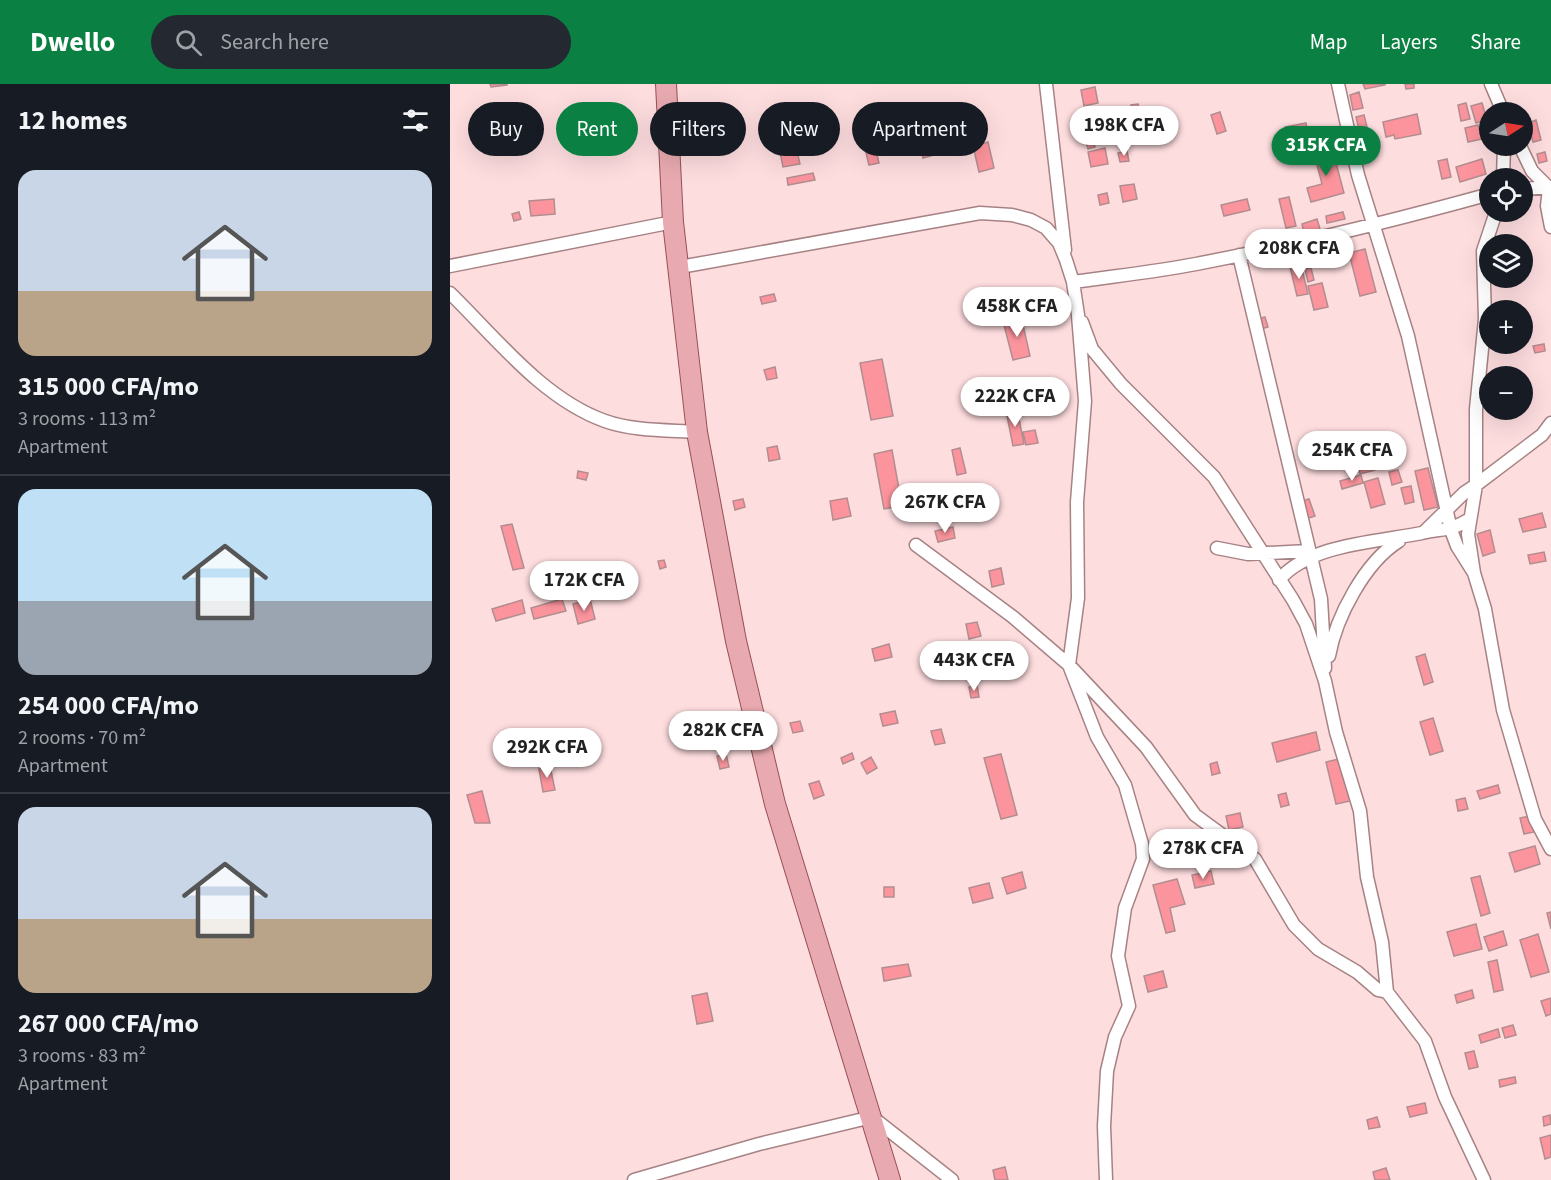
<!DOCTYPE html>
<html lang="en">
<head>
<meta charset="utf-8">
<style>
	:root { --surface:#171b24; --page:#242831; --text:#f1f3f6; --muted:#9ea1a6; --line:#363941; --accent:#0b8043 }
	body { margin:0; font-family:"Source Sans 3",sans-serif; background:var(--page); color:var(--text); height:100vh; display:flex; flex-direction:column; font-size:22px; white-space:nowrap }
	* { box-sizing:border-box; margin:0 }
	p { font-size:20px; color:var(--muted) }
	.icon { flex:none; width:33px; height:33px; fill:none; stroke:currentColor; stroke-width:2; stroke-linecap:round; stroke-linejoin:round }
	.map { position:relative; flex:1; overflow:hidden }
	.panel { display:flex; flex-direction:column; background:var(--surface); width:450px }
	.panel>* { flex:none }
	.hud { position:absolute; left:18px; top:18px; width:570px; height:54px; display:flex; gap:12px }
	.needle { width:39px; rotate:78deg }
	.fabs { position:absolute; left:1029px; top:18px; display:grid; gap:12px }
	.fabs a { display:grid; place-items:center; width:54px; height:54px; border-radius:50%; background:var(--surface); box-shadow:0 6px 24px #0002; font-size:30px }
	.price { position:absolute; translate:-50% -51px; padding:0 14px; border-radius:21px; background:#fff; color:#222; font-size:20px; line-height:39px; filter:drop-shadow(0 2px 3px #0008) }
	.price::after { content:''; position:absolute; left:50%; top:36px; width:18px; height:14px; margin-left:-9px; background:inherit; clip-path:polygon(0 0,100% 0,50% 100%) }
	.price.active { background:var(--accent); color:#fff }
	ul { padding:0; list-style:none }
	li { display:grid; align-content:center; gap:12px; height:318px; padding:0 18px }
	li+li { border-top:2px solid var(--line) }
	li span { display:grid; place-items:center; height:186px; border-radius:18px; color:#555 }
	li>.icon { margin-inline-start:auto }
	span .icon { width:108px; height:108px; fill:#fffc; stroke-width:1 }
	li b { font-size:26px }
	h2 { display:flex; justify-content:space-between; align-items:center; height:72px; padding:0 18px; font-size:26px }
	.chip { padding:0 21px; border-radius:27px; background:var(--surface); box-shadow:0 6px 24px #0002; font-size:21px; line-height:54px }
	.chip.active { background:var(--accent); color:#fff }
	header { display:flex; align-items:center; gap:36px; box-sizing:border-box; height:84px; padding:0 30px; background:var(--accent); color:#fff }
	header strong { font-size:28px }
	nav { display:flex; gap:33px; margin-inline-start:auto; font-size:21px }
	.search { width:420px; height:54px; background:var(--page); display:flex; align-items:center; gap:15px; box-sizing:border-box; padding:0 21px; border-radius:33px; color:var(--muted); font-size:22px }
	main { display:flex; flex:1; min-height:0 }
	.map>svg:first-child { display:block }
	.building { fill:#fc949d; stroke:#b28d8f; stroke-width:1.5 }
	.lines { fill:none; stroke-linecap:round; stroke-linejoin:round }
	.street-casing { stroke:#a78284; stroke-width:15 }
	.primary-casing { stroke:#974f57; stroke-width:22 }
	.street { stroke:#fff; stroke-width:12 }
	.primary { stroke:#e8aab0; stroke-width:20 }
</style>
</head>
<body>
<header>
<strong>Dwello</strong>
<div class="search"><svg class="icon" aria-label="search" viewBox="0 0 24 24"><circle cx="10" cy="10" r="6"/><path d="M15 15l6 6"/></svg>Search here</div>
<nav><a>Map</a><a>Layers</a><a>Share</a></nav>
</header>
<main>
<section class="panel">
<h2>12 homes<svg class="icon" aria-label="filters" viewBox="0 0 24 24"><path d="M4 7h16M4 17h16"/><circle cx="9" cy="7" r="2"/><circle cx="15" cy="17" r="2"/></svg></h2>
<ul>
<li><span style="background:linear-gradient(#c9d6e8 65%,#b9a48a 0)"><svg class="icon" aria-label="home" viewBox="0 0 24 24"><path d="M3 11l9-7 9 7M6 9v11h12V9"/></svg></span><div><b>315 000 CFA/mo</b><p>3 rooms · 113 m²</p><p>Apartment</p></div></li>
<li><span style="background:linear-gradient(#bfe0f5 60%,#9aa5b1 0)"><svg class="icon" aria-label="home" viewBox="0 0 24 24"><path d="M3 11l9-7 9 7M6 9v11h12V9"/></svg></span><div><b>254 000 CFA/mo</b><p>2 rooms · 70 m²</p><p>Apartment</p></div></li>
<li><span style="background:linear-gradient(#c9d6e8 60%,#b9a48a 0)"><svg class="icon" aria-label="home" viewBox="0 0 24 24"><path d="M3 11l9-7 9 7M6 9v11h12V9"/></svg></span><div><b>267 000 CFA/mo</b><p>3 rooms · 83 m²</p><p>Apartment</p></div></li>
</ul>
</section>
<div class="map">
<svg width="1101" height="1096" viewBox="0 0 1101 1096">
	<rect width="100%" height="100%" fill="#fedddf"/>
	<path class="building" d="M 40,0 L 57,0 L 57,1 L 41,3 Z
		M 913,0 L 935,0 L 935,1 L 915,5 Z
		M 955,0 L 964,0 L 964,4 L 956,5 Z
		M 645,3 L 648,19 L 634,22 L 631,6 Z
		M 909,8 L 913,24 L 903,26 L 900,11 Z
		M 1016,19 L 1020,35 L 1011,37 L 1008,21 Z
		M 1032,19 L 1037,36 L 1026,39 L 1021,22 Z
		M 688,20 L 691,34 L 684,36 L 681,21 Z
		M 464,28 L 471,56 L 460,59 L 453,31 Z
		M 770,28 L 776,47 L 767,50 L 761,31 Z
		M 967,30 L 971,50 L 945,55 L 944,51 L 936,53 L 933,38 Z
		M 914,31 L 918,47 L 910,49 L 906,33 Z
		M 1086,36 L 1091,56 L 1083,58 L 1078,39 Z
		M 856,39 L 859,57 L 838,60 L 835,43 Z
		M 1028,41 L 1032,55 L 1018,58 L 1015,44 Z
		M 644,44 L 645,53 L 637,55 L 635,46 Z
		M 421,46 L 429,79 L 419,81 L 411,48 Z
		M 495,53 L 499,67 L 473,74 L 469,60 Z
		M 344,54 L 350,80 L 333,83 L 328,58 Z
		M 643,56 L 645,63 L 638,65 L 636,57 Z
		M 675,56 L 677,63 L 670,65 L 668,57 Z
		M 538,58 L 544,84 L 529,88 L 523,62 Z
		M 243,62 L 251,65 L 248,71 L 241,68 Z
		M 655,64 L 658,80 L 641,83 L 638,68 Z
		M 882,64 L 894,109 L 861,118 L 857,104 L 872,100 L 864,69 Z
		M 677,67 L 679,77 L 670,78 L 668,69 Z
		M 1095,68 L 1097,77 L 1089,79 L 1087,70 Z
		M 997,75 L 1001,93 L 992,95 L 988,77 Z
		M 1032,75 L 1036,90 L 1010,98 L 1006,83 Z
		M 363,89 L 365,96 L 338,101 L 337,94 Z
		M 684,100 L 687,115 L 673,118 L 670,102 Z
		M 657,109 L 659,119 L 650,121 L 648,111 Z
		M 839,113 L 846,142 L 836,144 L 829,115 Z
		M 104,115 L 105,130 L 81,132 L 79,117 Z
		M 797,115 L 800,126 L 774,132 L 771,121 Z
		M 69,128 L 71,135 L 64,137 L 62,130 Z
		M 893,128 L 895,135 L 877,139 L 876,132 Z
		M 867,135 L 870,145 L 854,149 L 852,140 Z
		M 915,165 L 926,208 L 910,212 L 899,169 Z
		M 851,181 L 858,210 L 847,212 L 840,183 Z
		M 861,184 L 864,196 L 858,198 L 855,185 Z
		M 872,199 L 878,223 L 864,226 L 858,202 Z
		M 324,210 L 326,217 L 312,220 L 310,213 Z
		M 571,232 L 580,272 L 563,276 L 553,237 Z
		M 815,233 L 818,243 L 811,245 L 808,235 Z
		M 1094,260 L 1095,267 L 1085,269 L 1083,262 Z
		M 432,275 L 443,332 L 421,336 L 410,279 Z
		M 325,283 L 327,294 L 317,296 L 314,286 Z
		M 567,325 L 574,360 L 563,362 L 556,327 Z
		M 585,346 L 588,359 L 576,361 L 573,348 Z
		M 916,350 L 925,386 L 910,390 L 904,365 L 878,371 L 876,360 Z
		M 327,362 L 330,375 L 319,377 L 317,364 Z
		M 510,364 L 516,389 L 507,391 L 502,366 Z
		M 442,366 L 452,422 L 434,425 L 424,370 Z
		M 978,384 L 988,423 L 974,426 L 965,387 Z
		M 948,386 L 952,398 L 942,401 L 939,388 Z
		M 128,387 L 138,389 L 136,396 L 127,394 Z
		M 911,391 L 913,399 L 892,405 L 890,397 Z
		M 928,394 L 935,420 L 921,424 L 914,398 Z
		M 961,402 L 964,418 L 955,420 L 951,404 Z
		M 397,414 L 401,432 L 383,436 L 380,417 Z
		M 293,415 L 295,423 L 285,426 L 283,417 Z
		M 859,415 L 865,432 L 856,435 L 851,417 Z
		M 1092,429 L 1096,443 L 1073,448 L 1069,435 Z
		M 62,440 L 74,484 L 63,486 L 51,442 Z
		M 503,443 L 505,454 L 488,458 L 485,447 Z
		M 1040,446 L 1045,468 L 1033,472 L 1027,450 Z
		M 1094,468 L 1096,477 L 1080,480 L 1078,471 Z
		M 214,476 L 216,483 L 210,485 L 208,477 Z
		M 551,484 L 554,500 L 542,503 L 539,487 Z
		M 112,515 L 116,527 L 84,535 L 81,524 Z
		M 140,515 L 145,535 L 128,540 L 123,520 Z
		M 72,516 L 75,529 L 46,537 L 42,525 Z
		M 527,538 L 531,552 L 519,555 L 516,540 Z
		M 439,560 L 442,573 L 425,577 L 422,565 Z
		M 975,570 L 983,598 L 974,601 L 966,573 Z
		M 527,601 L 529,613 L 521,614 L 519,603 Z
		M 445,627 L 448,639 L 433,642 L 430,630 Z
		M 983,634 L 993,667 L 980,671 L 970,638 Z
		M 350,637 L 353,647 L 343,649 L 340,639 Z
		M 491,645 L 495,659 L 485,661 L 481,647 Z
		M 866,648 L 870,666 L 827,678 L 822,659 Z
		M 402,669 L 404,675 L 393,680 L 391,674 Z
		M 276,670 L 279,683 L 270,685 L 267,672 Z
		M 551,670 L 567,731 L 551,735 L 534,674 Z
		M 421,673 L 427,684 L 417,690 L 411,679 Z
		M 889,675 L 900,717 L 886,720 L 876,678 Z
		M 767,678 L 770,689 L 762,691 L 760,680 Z
		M 100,682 L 105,706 L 93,708 L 89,685 Z
		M 369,697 L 374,711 L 364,715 L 359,700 Z
		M 1048,701 L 1050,709 L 1030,715 L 1027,707 Z
		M 32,707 L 40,739 L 25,739 L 17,711 Z
		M 836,709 L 839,721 L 831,723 L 828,711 Z
		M 1015,714 L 1018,725 L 1008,727 L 1006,716 Z
		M 790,729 L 793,743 L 779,746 L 776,732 Z
		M 1080,732 L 1084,748 L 1074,750 L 1070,734 Z
		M 1085,762 L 1090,780 L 1065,788 L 1059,769 Z
		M 761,787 L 764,800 L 745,804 L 742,791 Z
		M 572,788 L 576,804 L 557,810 L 552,794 Z
		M 1030,792 L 1040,829 L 1031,832 L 1021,794 Z
		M 727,795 L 735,820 L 720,824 L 725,847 L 716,849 L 703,801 Z
		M 539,799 L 543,814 L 523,819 L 519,804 Z
		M 434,803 L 444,803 L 444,813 L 434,813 Z
		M 1101,828 L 1101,845 L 1097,829 Z
		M 1026,840 L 1032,865 L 1004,872 L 997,848 Z
		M 1053,847 L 1057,861 L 1039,867 L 1034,853 Z
		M 1088,850 L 1099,888 L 1081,893 L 1070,856 Z
		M 1047,876 L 1053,906 L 1044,908 L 1038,878 Z
		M 458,880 L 461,892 L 434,897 L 432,884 Z
		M 713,887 L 717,903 L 698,908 L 694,892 Z
		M 1022,906 L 1024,914 L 1007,919 L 1005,911 Z
		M 257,909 L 263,937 L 247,940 L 242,912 Z
		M 1101,914 L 1101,930 L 1096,932 L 1091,917 Z
		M 1063,941 L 1066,951 L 1055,954 L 1052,944 Z
		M 1048,945 L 1050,953 L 1031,959 L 1029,951 Z
		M 1024,967 L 1028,983 L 1019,985 L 1015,969 Z
		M 1065,993 L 1066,999 L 1050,1003 L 1049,996 Z
		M 975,1019 L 977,1029 L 960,1033 L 957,1023 Z
		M 1100,1031 L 1101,1040 L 1094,1042 L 1093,1033 Z
		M 927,1033 L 930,1043 L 919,1045 L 917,1036 Z
		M 1101,1051 L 1101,1073 L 1095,1075 L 1090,1054 Z
		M 555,1083 L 558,1096 L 545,1096 L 543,1086 Z
		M 936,1084 L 940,1096 L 925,1096 L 923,1088 Z"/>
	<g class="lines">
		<g class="street-casing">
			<path id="street" d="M 596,0 L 615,166
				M 888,0 L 908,91 L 958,252 L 1001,446 L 1007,462 L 1024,489
				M 1041,0 L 1053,28
				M 1070,62 L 1082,87 L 1099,104 L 1097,122 L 1101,143
				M 1053,94 L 1054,62
				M 1072,105 L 1101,103
				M 789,171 L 871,515 L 875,584
				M 0,182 L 223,138
				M 230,183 L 530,129 L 562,131 L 581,136 L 596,144 L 609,159 L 616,176 L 623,198 L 628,231 L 635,317 L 627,418 L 628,514 L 619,581 L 647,653 L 675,701 L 692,760 L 693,775 L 675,824 L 668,872 L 679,922 L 665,953 L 657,987 L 654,1042 L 656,1096
				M 623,198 C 664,192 705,188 746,180 C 845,161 942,137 1040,110
				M 0,209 C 46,254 93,315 155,337 C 183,347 218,346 247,348
				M 632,238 L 642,265 L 671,300 L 764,393 L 843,516 L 856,540 L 875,597 L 886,648 L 910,727 L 917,793 L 932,858 L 937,908 L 975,957 L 995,1013 L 1034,1096
				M 1101,339 L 1092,351 L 1026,401 L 1018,450 L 1024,489 L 1035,525 L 1053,626 L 1085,735 L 1101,765
				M 974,448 L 1014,409 L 1026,401 L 1026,325 L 1035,235 L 1033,167 L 1046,128
				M 466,461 L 563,533 L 619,581 L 696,663 L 745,731 L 805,775 L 844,841 L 868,865 L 907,888 L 928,906 L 937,908
				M 767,464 L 798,470 L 858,467
				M 829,496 C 859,460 927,458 972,449 C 994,444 998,448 1020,435
				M 879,572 C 886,533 915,478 949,457
				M 184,1096 L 309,1060 L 422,1033 L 502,1096"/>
		</g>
		<g class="primary-casing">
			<path id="primary" d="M 216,0 L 223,138 L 247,348 L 286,557 L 325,720 L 440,1096"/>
		</g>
		<use href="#street" class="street"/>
		<use href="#primary" class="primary"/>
	</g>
</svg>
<div class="fabs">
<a><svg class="needle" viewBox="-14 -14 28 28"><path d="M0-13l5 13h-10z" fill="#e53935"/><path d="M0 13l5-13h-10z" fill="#9ea1a6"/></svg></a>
<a><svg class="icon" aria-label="locate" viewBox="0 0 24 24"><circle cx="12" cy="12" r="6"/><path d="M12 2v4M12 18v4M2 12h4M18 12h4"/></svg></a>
<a><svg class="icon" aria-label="layers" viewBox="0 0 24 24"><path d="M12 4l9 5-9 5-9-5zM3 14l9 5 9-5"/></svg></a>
<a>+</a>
<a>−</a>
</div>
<b class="price" style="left:674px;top:73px">198K CFA</b>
<b class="price active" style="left:876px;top:93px">315K CFA</b>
<b class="price" style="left:849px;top:196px">208K CFA</b>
<b class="price" style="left:567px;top:254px">458K CFA</b>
<b class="price" style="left:565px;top:344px">222K CFA</b>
<b class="price" style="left:902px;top:398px">254K CFA</b>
<b class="price" style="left:495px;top:450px">267K CFA</b>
<b class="price" style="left:134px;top:528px">172K CFA</b>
<b class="price" style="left:524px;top:608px">443K CFA</b>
<b class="price" style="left:273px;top:678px">282K CFA</b>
<b class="price" style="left:97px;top:695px">292K CFA</b>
<b class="price" style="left:753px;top:796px">278K CFA</b>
<div class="hud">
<a class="chip">Buy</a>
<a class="chip active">Rent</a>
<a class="chip">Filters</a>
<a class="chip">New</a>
<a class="chip">Apartment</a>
</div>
</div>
</main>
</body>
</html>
